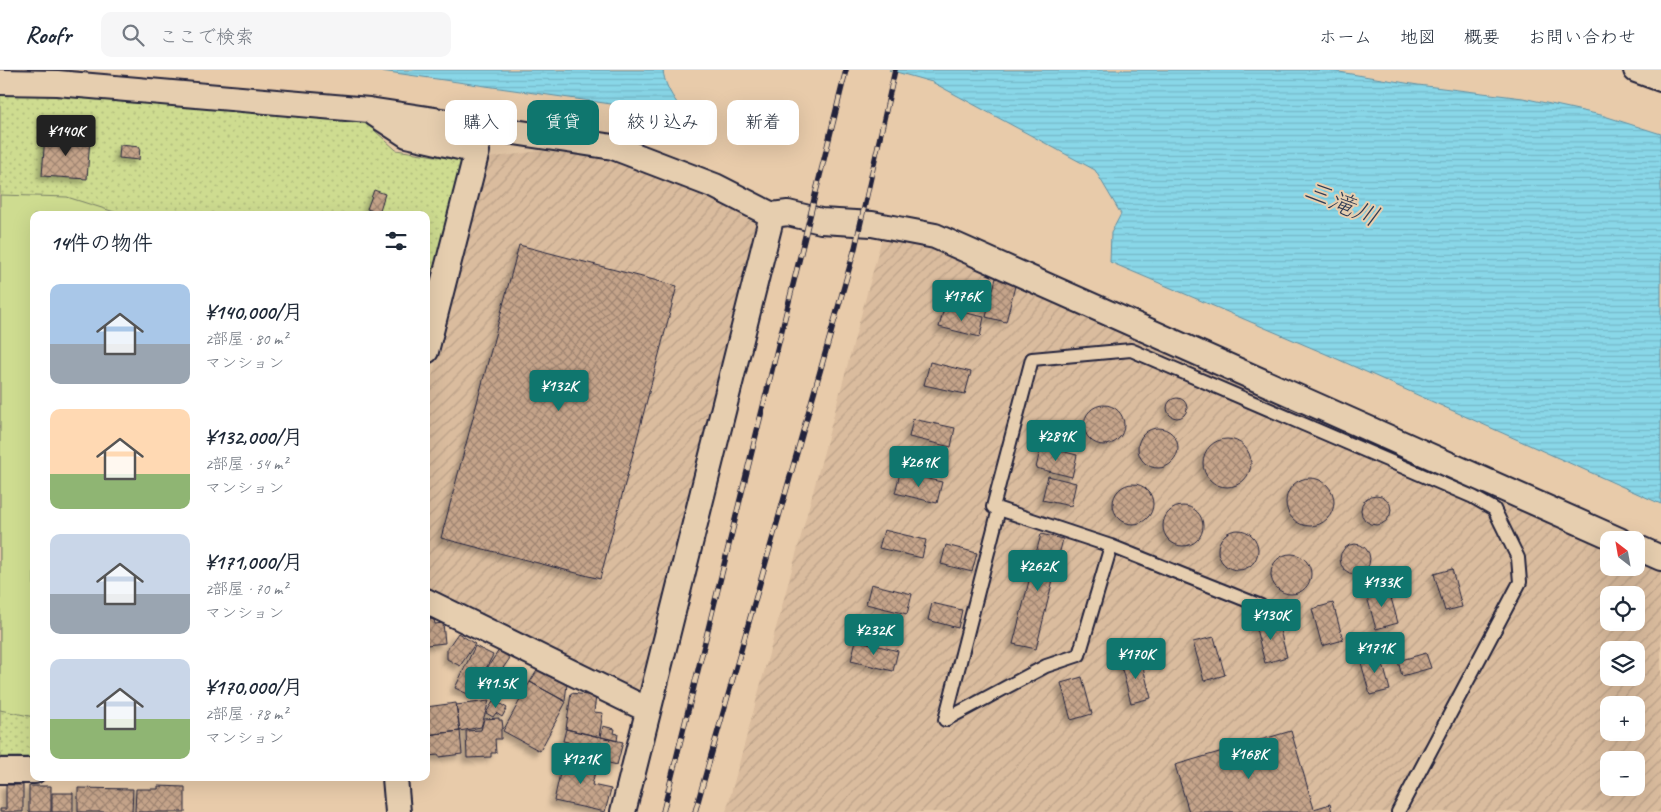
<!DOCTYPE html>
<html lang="ja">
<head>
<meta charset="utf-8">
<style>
	:root { --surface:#fff; --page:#f6f6f7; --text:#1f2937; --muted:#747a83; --line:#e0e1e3; --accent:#0f766e }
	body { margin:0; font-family:Caveat,"Klee One",sans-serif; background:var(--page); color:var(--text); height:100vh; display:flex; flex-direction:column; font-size:19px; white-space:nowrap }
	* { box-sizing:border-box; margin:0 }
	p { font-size:16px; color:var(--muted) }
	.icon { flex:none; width:28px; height:28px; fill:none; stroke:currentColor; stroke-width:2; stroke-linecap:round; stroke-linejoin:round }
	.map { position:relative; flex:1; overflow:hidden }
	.sheet { position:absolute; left:30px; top:141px; width:400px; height:570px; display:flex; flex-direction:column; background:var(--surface); border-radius:10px; box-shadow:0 5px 20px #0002 }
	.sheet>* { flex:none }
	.top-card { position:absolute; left:445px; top:30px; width:475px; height:45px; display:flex; gap:10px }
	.needle { width:32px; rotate:329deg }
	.controls { position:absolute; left:1600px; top:461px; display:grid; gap:10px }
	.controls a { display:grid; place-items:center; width:45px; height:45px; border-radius:10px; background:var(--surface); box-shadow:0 5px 20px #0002; font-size:25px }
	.price { position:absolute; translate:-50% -42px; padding:0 11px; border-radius:5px; background:var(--accent); color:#fff; font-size:16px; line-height:32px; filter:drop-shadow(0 1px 2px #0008) }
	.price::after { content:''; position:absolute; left:50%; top:30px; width:15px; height:11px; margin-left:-8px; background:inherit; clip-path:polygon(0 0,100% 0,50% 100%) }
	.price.current { background:#222; color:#fff }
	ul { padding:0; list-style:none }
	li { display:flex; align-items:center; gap:15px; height:125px; padding:0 20px }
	li span { display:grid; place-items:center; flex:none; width:140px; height:100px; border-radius:10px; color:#555 }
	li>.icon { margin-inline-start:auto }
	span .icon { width:60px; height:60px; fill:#fffc; stroke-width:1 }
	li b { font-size:21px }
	h2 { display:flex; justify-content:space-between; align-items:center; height:60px; padding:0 20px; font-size:21px }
	.chip { padding:0 18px; border-radius:10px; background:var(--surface); box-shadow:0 5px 20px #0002; font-size:18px; line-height:45px }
	.chip.current { background:var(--accent); color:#fff }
	header { display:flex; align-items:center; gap:30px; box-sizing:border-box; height:70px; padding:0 25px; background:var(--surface); border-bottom:1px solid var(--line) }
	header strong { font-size:24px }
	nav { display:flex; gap:28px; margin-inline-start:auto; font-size:18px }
	.search { width:350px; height:45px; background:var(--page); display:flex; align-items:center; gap:12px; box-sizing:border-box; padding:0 18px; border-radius:10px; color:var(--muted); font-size:19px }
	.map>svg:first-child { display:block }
	.industrial { fill:url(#industrial-furrows); fill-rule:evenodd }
	.grass { fill:url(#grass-dots); stroke:#787f66 }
	.pitch { fill:#cedc90; stroke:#787f66 }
	.water { fill:url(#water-rules); stroke:#608fa3 }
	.building { fill:url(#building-cross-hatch); stroke:#22223b; filter:url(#shadow) }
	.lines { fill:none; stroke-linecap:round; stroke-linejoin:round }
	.lane-casing { stroke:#22223b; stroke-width:16 }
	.street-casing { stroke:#22223b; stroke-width:28 }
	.lane { stroke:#e6ceaf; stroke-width:12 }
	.street { stroke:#e6ceaf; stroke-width:24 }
	.rail-casing { stroke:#22223b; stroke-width:5.5 }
	.rail { stroke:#e6ceaf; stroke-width:4; stroke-dasharray:11; stroke-linecap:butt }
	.labels { text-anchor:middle; stroke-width:4; stroke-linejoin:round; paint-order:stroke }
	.water-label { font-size:26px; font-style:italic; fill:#313d55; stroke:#e6ceaf }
</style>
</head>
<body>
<header>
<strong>Roofr</strong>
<div class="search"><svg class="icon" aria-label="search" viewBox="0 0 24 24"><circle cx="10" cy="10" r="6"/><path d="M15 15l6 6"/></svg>ここで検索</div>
<nav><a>ホーム</a><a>地図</a><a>概要</a><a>お問い合わせ</a></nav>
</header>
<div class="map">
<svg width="1661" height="742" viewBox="0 0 1661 742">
	<defs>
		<pattern id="industrial-furrows" width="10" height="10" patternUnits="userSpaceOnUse" patternTransform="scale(1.25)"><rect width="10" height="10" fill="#dabc9e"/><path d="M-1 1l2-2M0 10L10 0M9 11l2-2" fill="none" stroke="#bba189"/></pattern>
		<pattern id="grass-dots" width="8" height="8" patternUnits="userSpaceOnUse" patternTransform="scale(1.25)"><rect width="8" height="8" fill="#cedc90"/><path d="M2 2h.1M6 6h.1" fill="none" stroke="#b1bc7d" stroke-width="1.8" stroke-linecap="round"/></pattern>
		<pattern id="water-rules" width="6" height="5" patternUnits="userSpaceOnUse" patternTransform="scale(1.25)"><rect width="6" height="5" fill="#89d7e8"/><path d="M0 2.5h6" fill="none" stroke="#76b8c8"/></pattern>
		<pattern id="building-cross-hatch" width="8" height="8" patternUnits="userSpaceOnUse" patternTransform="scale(1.25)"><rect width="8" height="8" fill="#c5a48a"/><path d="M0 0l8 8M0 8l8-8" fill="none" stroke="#a08572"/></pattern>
		<filter id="shadow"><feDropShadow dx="-4.5" dy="4.5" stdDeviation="2.5" flood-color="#0004"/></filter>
	</defs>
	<rect width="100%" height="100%" fill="#e8cbaa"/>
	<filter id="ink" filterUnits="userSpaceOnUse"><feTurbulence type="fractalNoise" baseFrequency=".02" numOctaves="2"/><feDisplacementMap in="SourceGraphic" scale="10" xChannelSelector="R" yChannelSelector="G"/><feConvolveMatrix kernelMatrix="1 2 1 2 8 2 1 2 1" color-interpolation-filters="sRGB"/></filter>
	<g filter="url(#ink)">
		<path class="industrial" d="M 540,81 L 622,90 L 712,122 L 757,148 L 644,612 L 635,622 L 426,523 L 426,330 L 489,88 Z
			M 882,168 L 930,171 L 1609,476 L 1609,498 L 1636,498 L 1636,488 L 1661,499 L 1661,742 L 726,742 ZM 1609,525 L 1636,525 L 1636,552 L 1609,552 ZM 1609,580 L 1636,580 L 1636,608 L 1609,608 ZM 1609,635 L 1636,635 L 1636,662 L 1609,662 ZM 1609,690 L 1636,690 L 1636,718 L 1609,718 Z"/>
		<path class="grass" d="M 0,24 L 47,24 L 363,50 L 396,80 L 461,90 L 459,117 L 426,251 L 426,145 L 34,145 L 34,687 L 0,687 Z"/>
		<path class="pitch" d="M 0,125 L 67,127 L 124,145 L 34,145 L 34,647 L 0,640 Z"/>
		<path class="water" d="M 374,0 L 663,0 C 665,23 686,45 702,62 L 632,37 Z
			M 889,0 L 1327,0 L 1418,15 L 1523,28 L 1601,45 L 1661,64 L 1661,434 L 1326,284 L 1110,192 L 1111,163 L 1121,144 L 1095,100 L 932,12 Z"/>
		<path class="building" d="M 45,65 L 90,69 L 87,109 L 42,106 Z
			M 120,75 L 140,77 L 139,90 L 119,88 Z
			M 374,120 L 385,124 L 379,143 L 367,139 Z
			M 519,175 L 677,216 L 600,509 L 441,468 Z
			M 996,208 L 1016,212 L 1006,252 L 986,247 Z
			M 944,238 L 984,247 L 980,267 L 939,257 Z
			M 930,292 L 971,302 L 965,324 L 924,315 Z
			M1167 338a10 10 0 1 1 20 0a10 10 0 1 1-20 0Z
			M1084 355a20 20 0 1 1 40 0a20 20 0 1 1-40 0Z
			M 913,349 L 955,358 L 951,377 L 909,367 Z
			M1138 378a20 20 0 1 1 40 0a20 20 0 1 1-40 0Z
			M1203 393a24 24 0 1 1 48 0a24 24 0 1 1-48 0Z
			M 1041,376 L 1077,385 L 1072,407 L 1036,398 Z
			M 900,403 L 942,412 L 937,433 L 895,423 Z
			M 1048,406 L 1076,413 L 1071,436 L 1042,430 Z
			M1286 432a24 24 0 1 1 48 0a24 24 0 1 1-48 0Z
			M1113 434a20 20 0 1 1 40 0a20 20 0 1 1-40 0Z
			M1361 440a15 15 0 1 1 30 0a15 15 0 1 1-30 0Z
			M1163 456a20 20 0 1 1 40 0a20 20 0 1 1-40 0Z
			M 884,460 L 926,470 L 922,488 L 879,478 Z
			M1218 480a20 20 0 1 1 40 0a20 20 0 1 1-40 0Z
			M 1041,464 L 1063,469 L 1036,579 L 1013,574 Z
			M1340 489a15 15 0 1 1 30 0a15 15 0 1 1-30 0Z
			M 946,475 L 977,483 L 972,502 L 941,494 Z
			M1271 504a20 20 0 1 1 40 0a20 20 0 1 1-40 0Z
			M 1452,499 L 1462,537 L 1445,541 L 1434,504 Z
			M 871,514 L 912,524 L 907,544 L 866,534 Z
			M 1388,517 L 1398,553 L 1376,559 L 1366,523 Z
			M 932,533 L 962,540 L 958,558 L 928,550 Z
			M 1333,533 L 1343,570 L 1322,576 L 1312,539 Z
			M 426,548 L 434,550 L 435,554 L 443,553 L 445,573 L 426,575 Z
			M 1277,549 L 1287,587 L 1265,593 L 1255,555 Z
			M 458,563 L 475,574 L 460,596 L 447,589 L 447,579 Z
			M 1214,567 L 1225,605 L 1204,611 L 1193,572 Z
			M 856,570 L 898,581 L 893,601 L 851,591 Z
			M 475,576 L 493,585 L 472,626 L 455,618 Z
			M 499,580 L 510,588 L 497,607 L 486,600 Z
			M 1380,583 L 1390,620 L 1370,625 L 1360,589 Z
			M 1426,583 L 1431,598 L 1402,606 L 1398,591 Z
			M 1140,586 L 1151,628 L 1131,633 L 1120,592 Z
			M 538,599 L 567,614 L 565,631 L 530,612 Z
			M 1082,607 L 1092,644 L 1071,650 L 1061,613 Z
			M 530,612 L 566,632 L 540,681 L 503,661 Z
			M 571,623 L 596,626 L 594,642 L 603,643 L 599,667 L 566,659 Z
			M 494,630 L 507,638 L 502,647 L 496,643 L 493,647 L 486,643 Z
			M 489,631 L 481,657 L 460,661 L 456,635 Z
			M 456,633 L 460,661 L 426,665 L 426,637 Z
			M 499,648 L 499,650 L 502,650 L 503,658 L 501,659 L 501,669 L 495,669 L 496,683 L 491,683 L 491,687 L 467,688 L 466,661 L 481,660 L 484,649 Z
			M 603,656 L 615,659 L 614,663 L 618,664 L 617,671 L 601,667 Z
			M 566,659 L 623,672 L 617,695 L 566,682 L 568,672 L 563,671 Z
			M 460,661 L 462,684 L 439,687 L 439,685 L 426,686 L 426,665 Z
			M 1291,661 L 1314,739 L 1330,734 L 1332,742 L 1189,742 L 1175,695 Z
			M 564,685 L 597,693 L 592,715 L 611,719 L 605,742 L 554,731 Z
			M 6,715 L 23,715 L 23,742 L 0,742 L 0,739 L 6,739 Z
			M 29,716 L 51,716 L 51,742 L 29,742 Z
			M 158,716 L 185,717 L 185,742 L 135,742 L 136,719 L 158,719 Z
			M 78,718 L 133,719 L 132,742 L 78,742 Z
			M 52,723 L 73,723 L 73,742 L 52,742 Z"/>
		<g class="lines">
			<g class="lane-casing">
				<path id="lane" d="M 999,439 L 945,650 L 1046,596 L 1079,585 L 1111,476
					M 1261,536 L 1111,476 L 993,437 L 1032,289 L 1131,280 L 1473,427 L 1494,439 L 1518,488 L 1520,512 L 1398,742"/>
			</g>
			<g class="street-casing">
				<path id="street" d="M 1636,0 L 1661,9
					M 0,12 L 57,13 L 369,40 L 613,77 L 715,116 L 772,145 L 788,143 L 821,151 L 872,154 L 935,166 L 1619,470
					M 375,44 L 407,65 L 477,81 L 426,281
					M 1636,477 L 1661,488
					M 426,531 L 648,640
					M 0,701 L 34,701
					M 395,708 L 398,742
					M 623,742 L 772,145"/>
			</g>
			<use href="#lane" class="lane"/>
			<use href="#street" class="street"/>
			<g class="rail-casing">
				<path id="rail" d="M 663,742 L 846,0
					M 695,742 L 855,178 L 895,0"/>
			</g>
			<use href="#rail" class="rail"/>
		</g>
	</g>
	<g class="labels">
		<g class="water-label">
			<text transform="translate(1342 133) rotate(23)" y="9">三滝川</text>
		</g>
	</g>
</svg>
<div class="controls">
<a><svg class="needle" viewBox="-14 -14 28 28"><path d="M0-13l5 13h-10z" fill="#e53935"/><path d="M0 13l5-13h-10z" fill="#747a83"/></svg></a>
<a><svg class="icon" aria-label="locate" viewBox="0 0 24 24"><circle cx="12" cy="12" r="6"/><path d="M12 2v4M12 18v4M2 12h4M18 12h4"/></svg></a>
<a><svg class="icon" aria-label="layers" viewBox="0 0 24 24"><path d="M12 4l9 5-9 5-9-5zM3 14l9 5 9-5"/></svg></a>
<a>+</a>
<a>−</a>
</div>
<b class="price current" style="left:66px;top:87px">¥140K</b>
<b class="price" style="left:962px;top:252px">¥176K</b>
<b class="price" style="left:559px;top:342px">¥132K</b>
<b class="price" style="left:1056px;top:392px">¥289K</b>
<b class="price" style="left:919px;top:418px">¥269K</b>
<b class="price" style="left:1038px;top:522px">¥262K</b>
<b class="price" style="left:1382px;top:538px">¥133K</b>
<b class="price" style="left:1271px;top:571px">¥130K</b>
<b class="price" style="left:874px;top:586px">¥232K</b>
<b class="price" style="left:1375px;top:604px">¥171K</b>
<b class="price" style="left:1136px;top:610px">¥170K</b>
<b class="price" style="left:496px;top:639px">¥91.5K</b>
<b class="price" style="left:1249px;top:710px">¥168K</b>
<b class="price" style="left:581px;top:715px">¥121K</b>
<div class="top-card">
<a class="chip">購入</a>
<a class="chip current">賃貸</a>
<a class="chip">絞り込み</a>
<a class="chip">新着</a>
</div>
<section class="sheet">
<h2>14件の物件<svg class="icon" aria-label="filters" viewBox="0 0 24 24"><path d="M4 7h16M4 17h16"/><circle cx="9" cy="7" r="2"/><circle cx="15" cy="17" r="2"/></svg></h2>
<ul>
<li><span style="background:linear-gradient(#a9c7e8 60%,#9aa5b1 0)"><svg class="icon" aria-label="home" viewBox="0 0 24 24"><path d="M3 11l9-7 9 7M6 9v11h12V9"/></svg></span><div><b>¥140,000/月</b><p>2部屋 · 80 m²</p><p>マンション</p></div></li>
<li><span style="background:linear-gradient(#ffd9b3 65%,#8fb573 0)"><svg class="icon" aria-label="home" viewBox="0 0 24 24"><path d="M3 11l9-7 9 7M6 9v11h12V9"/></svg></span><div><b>¥132,000/月</b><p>2部屋 · 54 m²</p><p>マンション</p></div></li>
<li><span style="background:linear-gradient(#c9d6e8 60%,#9aa5b1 0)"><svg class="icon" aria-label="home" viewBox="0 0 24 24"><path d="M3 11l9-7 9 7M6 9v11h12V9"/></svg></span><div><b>¥171,000/月</b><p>2部屋 · 70 m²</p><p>マンション</p></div></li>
<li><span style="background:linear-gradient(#c9d6e8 60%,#8fb573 0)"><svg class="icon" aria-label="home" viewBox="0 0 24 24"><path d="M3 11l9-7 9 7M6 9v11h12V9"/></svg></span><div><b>¥170,000/月</b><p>2部屋 · 78 m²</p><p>マンション</p></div></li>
</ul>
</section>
</div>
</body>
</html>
